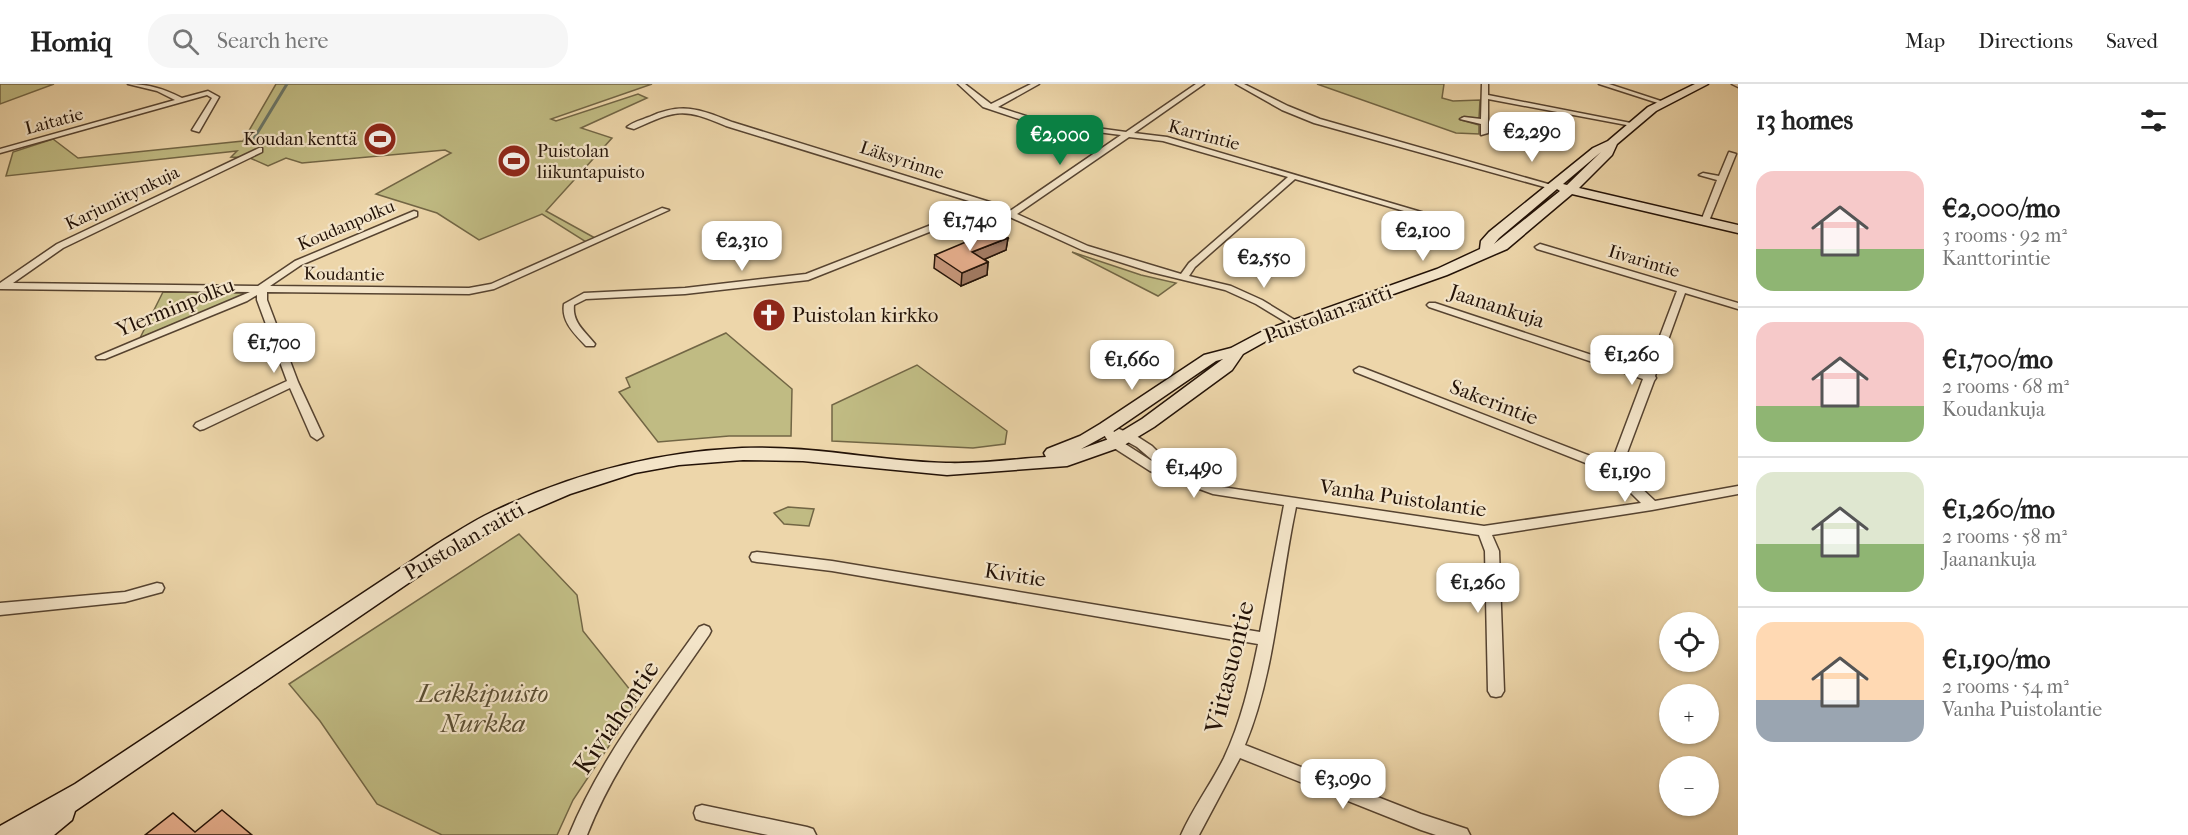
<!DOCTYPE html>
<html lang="en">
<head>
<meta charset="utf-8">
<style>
	:root { --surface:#fff; --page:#f6f6f6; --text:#222; --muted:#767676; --line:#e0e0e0; --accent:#0b8043 }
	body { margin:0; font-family:"IM FELL French Canon",serif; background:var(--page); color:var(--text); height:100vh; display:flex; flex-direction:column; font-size:22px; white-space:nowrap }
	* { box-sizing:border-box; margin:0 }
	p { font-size:20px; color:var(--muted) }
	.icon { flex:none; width:33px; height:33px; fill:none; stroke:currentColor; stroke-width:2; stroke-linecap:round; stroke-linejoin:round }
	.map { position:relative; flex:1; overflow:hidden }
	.panel { display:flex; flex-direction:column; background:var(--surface); width:450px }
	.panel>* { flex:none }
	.tools { position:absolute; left:1659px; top:528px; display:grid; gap:12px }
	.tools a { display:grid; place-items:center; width:60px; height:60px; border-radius:50%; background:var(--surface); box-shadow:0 2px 4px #0004; font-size:30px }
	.price { position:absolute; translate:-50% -51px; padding:0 14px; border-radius:12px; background:#fff; color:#222; font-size:20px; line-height:39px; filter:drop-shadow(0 2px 3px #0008) }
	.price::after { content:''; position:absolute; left:50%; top:36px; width:18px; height:14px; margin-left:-9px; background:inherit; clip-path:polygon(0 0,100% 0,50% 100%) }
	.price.current { background:var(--accent); color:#fff }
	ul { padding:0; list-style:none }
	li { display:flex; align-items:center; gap:18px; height:150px; padding:0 18px }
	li+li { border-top:2px solid var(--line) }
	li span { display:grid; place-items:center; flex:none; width:168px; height:120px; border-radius:18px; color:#555 }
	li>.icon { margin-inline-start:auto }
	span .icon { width:72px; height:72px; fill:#fffc; stroke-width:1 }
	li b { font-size:26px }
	h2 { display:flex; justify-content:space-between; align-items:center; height:72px; padding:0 18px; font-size:26px }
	header { display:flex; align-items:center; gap:36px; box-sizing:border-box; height:84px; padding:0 30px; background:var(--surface); border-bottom:2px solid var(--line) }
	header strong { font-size:28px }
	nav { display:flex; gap:33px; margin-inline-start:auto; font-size:21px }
	.search { width:420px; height:54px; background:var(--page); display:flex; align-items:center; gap:15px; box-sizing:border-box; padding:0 21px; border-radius:24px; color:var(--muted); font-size:22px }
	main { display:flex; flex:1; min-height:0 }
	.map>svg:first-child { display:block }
	.green { fill:#c0bb83; stroke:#726645; stroke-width:1.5 }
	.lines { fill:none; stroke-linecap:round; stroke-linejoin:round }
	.stream { stroke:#6a7668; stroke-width:3 }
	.street-casing { stroke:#564330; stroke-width:3 }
	.secondary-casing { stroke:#231207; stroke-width:3 }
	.street { fill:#f3e4c8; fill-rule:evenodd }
	.secondary { fill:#f3e4c8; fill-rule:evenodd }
	.wall { fill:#c8987c; stroke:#231207; stroke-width:1.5 }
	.shaded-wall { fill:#a37c65; stroke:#231207; stroke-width:1.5 }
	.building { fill:#e9b190; stroke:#231207; stroke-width:1.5 }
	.labels { text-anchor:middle; stroke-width:4.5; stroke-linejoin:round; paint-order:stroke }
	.far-street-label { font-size:18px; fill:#231207; stroke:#f3e4c8 }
	.far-poi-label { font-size:18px; fill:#231207; stroke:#f3e4c8; text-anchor:end }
	.street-label { font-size:21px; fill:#231207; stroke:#f3e4c8 }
	.poi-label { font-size:21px; fill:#231207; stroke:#f3e4c8; text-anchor:start }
	.near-street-label { font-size:26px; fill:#231207; stroke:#f3e4c8 }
	.near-park-label { font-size:26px; font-style:italic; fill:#5a4d32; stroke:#f3e4c8 }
</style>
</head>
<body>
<header>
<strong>Homiq</strong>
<div class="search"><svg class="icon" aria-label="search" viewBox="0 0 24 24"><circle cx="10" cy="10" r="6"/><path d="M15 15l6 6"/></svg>Search here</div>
<nav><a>Map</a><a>Directions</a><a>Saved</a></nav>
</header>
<main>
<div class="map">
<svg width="1738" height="751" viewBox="0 0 1738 751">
	<rect width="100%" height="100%" fill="#edd6aa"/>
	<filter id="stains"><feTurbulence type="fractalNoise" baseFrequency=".00333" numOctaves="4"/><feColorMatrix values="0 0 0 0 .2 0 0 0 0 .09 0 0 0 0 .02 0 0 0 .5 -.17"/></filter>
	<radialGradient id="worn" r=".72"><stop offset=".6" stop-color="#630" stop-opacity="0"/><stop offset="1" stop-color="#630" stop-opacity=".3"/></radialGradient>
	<path class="green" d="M 0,0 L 54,0 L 0,20 Z
		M 276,0 L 652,0 L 551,35 L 556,37 L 638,10 L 647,14 L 581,44 L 612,54 L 546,127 L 595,154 L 586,158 L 542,130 L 479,156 L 437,129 L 376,110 L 451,69 L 445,66 L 302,79 L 286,74 L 268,82 L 250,74 L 231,73 L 237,67 L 6,92 L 13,68 L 53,55 L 78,74 L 243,57 Z
		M 1317,0 L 1444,0 L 1442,14 L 1453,17 L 1480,16 L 1479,34 L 1462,33 L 1461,36 L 1479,41 L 1479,50 L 1456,49 Z
		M 1072,168 L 1141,191 L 1176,199 L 1158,212 Z
		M 163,208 L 243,209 L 244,211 L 140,254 Z
		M 726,249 L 792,305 L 791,352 L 729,352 L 658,358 L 619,308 L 630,303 L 626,294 Z
		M 917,281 L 1007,347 L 1005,360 L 973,364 L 832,357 L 832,321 Z
		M 788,423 L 814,425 L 809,442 L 784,440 L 774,429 Z
		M 519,450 L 577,511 L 583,547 L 639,617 L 573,716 L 557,751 L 442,751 L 377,720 L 320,637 L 289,600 Z"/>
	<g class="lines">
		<path class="stream" d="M 253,56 L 287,0"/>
		<g class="street-casing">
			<path id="street" d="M 128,0 C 149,0 164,5 182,14 L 208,7 L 219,13 L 199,48 L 192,46 L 212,14 L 207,11 L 0,69 L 0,65 L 175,16 L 157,7 Z
				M 958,0 L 965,0 L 991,20 L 1031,0 L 1039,0 L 998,23 L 1038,36 L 1126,48 L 1196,0 L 1204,0 L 1134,49 L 1167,53 L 1445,135 L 1438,137 L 1295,95 L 1195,183 L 1189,192 L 1231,202 L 1262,216 L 1298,238 L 1299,240 L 1294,243 L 1256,220 L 1225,206 L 1151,188 L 1082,166 L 990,124 L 808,196 L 685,210 L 586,215 L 574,221 C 572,239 586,248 595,260 L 594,262 L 586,262 C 575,250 561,238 564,220 L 584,209 L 685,204 L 806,190 L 982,121 L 726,42 C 683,23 676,26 634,45 L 627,43 C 633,38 641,36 649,33 C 682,18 699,25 732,38 L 993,119 L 1010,127 L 1121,51 L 1034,40 L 983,23 ZM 1129,53 L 1163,57 L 1288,93 L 1189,179 L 1181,190 L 1088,162 L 1017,130 Z
				M 1236,0 L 1244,0 L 1288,22 L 1320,35 L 1555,102 L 1548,104 L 1314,39 L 1282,26 Z
				M 1482,0 L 1488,0 L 1488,11 L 1636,40 L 1632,42 L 1488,15 L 1488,49 L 1481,51 L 1481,40 L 1460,35 L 1464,33 L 1481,35 Z
				M 1599,0 L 1609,0 L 1667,19 L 1661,20 Z
				M 1732,0 L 1738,0 L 1738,3 Z
				M 259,64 L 262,64 L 262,68 L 63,164 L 13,199 L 258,202 L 295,177 L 414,127 L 417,128 L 417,132 L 301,181 L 270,202 L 469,204 L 491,200 L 662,124 L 669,126 L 494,205 L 469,210 L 267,208 L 267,216 L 298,298 L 323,352 L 317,356 L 311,352 L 290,304 L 204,345 L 200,346 L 194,342 L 196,339 L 287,297 L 257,216 L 257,211 L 247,217 L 105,275 L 97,275 L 96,273 L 250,208 L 0,205 L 0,199 L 57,160 Z
				M 1729,68 L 1736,70 L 1709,137 L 1702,139 L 1701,137 L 1717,96 L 1699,91 L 1703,89 L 1719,92 Z
				M 1540,160 L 1738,219 L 1738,225 L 1685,209 L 1655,292 L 1656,294 L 1654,297 L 1621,385 L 1655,417 L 1738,402 L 1738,410 L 1652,426 L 1492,451 L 1499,467 L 1504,607 L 1501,612 L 1496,613 L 1491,612 L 1488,607 L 1485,467 L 1479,451 L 1296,423 C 1279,502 1276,586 1245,661 L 1421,730 L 1467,745 L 1470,751 L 1436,751 L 1421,746 L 1240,674 L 1199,751 L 1181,751 C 1193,724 1211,700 1224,674 C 1241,638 1250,599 1258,560 L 832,487 L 757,478 L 752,477 L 750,473 L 752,469 L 757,468 L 832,477 L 1260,548 L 1284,421 L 1213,410 L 1150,387 L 1111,362 L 1100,344 L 1106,340 L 1110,341 L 1114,348 L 1119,345 L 1138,353 L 1152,362 L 1178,388 L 1215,402 L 1484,442 L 1641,419 L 1611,389 L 1355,288 L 1354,286 L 1359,283 L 1363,284 L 1611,380 L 1643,295 L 1429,223 L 1427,221 L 1429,219 L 1435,219 L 1646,289 L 1677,207 L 1537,165 L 1535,163 ZM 1117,352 L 1137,363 L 1158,381 L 1119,356 Z
				M 157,499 L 162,500 L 164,504 L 162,508 L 125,518 L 0,531 L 0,519 L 125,508 Z
				M 704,541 L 709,543 L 711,547 L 709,551 C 665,616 616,677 587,751 L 569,751 C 601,673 651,611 699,543 Z
				M 702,721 L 807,743 L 813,745 L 816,751 L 768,751 L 702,737 L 696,735 L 694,729 L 696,723 Z"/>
		</g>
		<g class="secondary-casing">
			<path id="secondary" d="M 1695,0 L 1708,0 L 1656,27 L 1617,60 L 1612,71 L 1579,104 L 1738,141 L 1738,149 L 1572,110 L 1507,165 L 1447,191 L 1275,252 L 1243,270 L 1232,286 L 1154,343 L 1121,363 L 1067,382 L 947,391 L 803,377 L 743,376 L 679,381 L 635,389 L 570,410 L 505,438 L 451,470 L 75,727 L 72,736 L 54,751 L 0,751 L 0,742 L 75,700 L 437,460 C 455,449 473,437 492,428 C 571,390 655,368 742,364 C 811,361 878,377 946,379 C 979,380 1014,375 1046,373 L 1044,369 L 1047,365 L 1080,352 L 1100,340 L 1204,271 L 1231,264 L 1265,246 L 1437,185 L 1480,165 L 1481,157 L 1489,148 L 1593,64 L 1608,57 L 1648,23 ZM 1601,68 L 1567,101 L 1563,100 ZM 1557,105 L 1560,107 L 1494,160 L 1499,154 ZM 1223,275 L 1142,335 L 1109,355 L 1081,365 L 1112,348 L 1216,277 Z"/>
		</g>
		<use href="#street" class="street"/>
		<use href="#secondary" class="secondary"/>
	</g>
	<path class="wall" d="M 1008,154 L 1006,166 L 985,175 L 988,178 L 987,191 L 961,202 L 934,184 L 935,171 Z"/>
	<path class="shaded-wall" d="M 1008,154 L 1006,166 L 971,181 L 972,168 Z
		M 988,178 L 987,191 L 961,202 L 962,189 Z"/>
	<path class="building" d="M 994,146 L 1008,154 L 972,168 L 988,178 L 962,189 L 935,171 Z
		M 222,726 L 252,751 L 145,751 L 173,729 L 195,748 Z"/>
	<defs>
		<g id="stadium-disc" transform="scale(1.725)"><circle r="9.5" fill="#8f2418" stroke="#f3e4c8"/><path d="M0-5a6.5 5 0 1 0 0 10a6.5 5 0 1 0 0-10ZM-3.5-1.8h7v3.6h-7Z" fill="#fff"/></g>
		<g id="church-disc" transform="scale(1.725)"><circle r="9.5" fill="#8f2418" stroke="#f3e4c8"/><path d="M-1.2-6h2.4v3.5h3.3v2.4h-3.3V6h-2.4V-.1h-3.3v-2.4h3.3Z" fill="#fff"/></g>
	</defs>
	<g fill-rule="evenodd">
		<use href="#stadium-disc" x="380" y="55"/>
		<use href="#stadium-disc" x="514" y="77"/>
		<use href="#church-disc" x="769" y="231"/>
	</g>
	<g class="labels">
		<g class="far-street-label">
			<text transform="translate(54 37) rotate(-15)" y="6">Laitatie</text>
			<text transform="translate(1204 51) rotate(15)" y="6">Karrintie</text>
			<text transform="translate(902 76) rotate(18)" y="6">Läksyrinne</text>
			<text transform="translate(122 114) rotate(-26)" y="6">Karjuniitynkuja</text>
			<text transform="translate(346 141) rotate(-23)" y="6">Koudanpolku</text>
			<text transform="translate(1644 177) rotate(17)" y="6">Iivarintie</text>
			<text transform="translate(344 190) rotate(1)" y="6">Koudantie</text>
		</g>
		<g class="far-poi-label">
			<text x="357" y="61">Koudan kenttä</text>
			<text x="537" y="73" text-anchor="start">Puistolan<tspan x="537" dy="21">liikuntapuisto</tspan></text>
		</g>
		<g class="street-label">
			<text transform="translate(1497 222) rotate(18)" y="7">Jaanankuja</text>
			<text transform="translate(175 223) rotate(-22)" y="7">Ylerminpolku</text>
			<text transform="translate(1328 230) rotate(-20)" y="7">Puistolan raitti</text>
			<text transform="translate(1494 318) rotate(21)" y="7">Sakerintie</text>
			<text transform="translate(1403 414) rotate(8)" y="7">Vanha Puistolantie</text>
			<text transform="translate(464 457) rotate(-30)" y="7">Puistolan raitti</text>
			<text transform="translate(1015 491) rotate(9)" y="7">Kivitie</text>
		</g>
		<g class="poi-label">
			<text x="792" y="238">Puistolan kirkko</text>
		</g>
		<g class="near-street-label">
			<text transform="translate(1229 583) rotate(-76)" y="9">Viitasuontie</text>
			<text transform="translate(616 633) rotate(-56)" y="9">Kiviahontie</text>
		</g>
		<g class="near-park-label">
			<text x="483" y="618">Leikkipuisto<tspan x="483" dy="30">Nurkka</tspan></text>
		</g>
	</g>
	<rect width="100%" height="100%" filter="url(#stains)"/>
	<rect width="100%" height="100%" fill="url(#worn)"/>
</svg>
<div class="tools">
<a><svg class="icon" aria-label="locate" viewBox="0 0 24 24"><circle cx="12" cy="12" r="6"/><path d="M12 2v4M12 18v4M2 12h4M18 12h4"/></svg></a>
<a>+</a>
<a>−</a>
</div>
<b class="price" style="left:1532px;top:79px">€2,290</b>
<b class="price current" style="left:1060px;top:82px">€2,000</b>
<b class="price" style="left:970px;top:168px">€1,740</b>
<b class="price" style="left:1423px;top:178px">€2,100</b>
<b class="price" style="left:742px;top:188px">€2,310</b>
<b class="price" style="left:1264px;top:205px">€2,550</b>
<b class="price" style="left:274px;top:290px">€1,700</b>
<b class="price" style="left:1632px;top:302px">€1,260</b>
<b class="price" style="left:1132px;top:307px">€1,660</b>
<b class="price" style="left:1194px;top:415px">€1,490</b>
<b class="price" style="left:1625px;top:419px">€1,190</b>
<b class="price" style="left:1478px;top:530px">€1,260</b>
<b class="price" style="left:1343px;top:726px">€3,090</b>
</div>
<section class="panel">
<h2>13 homes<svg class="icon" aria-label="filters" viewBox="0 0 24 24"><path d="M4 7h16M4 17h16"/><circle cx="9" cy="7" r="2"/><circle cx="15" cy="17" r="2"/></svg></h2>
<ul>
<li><span style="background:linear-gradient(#f6c9c9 65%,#8fb573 0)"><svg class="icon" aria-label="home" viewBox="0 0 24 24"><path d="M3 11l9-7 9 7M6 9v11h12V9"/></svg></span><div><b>€2,000/mo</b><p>3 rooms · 92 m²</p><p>Kanttorintie</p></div></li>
<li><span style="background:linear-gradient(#f6c9c9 70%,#8fb573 0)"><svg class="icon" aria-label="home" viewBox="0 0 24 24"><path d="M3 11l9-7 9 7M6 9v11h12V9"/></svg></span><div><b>€1,700/mo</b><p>2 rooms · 68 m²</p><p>Koudankuja</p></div></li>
<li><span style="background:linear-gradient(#dfe7d0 60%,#8fb573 0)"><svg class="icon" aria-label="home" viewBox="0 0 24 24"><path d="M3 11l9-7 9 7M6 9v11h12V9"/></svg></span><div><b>€1,260/mo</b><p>2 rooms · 58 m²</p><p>Jaanankuja</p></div></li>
<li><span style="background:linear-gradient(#ffd9b3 65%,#9aa5b1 0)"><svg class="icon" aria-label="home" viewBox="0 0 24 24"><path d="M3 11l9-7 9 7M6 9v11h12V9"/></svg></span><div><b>€1,190/mo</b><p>2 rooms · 54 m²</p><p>Vanha Puistolantie</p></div></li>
</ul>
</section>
</main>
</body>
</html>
